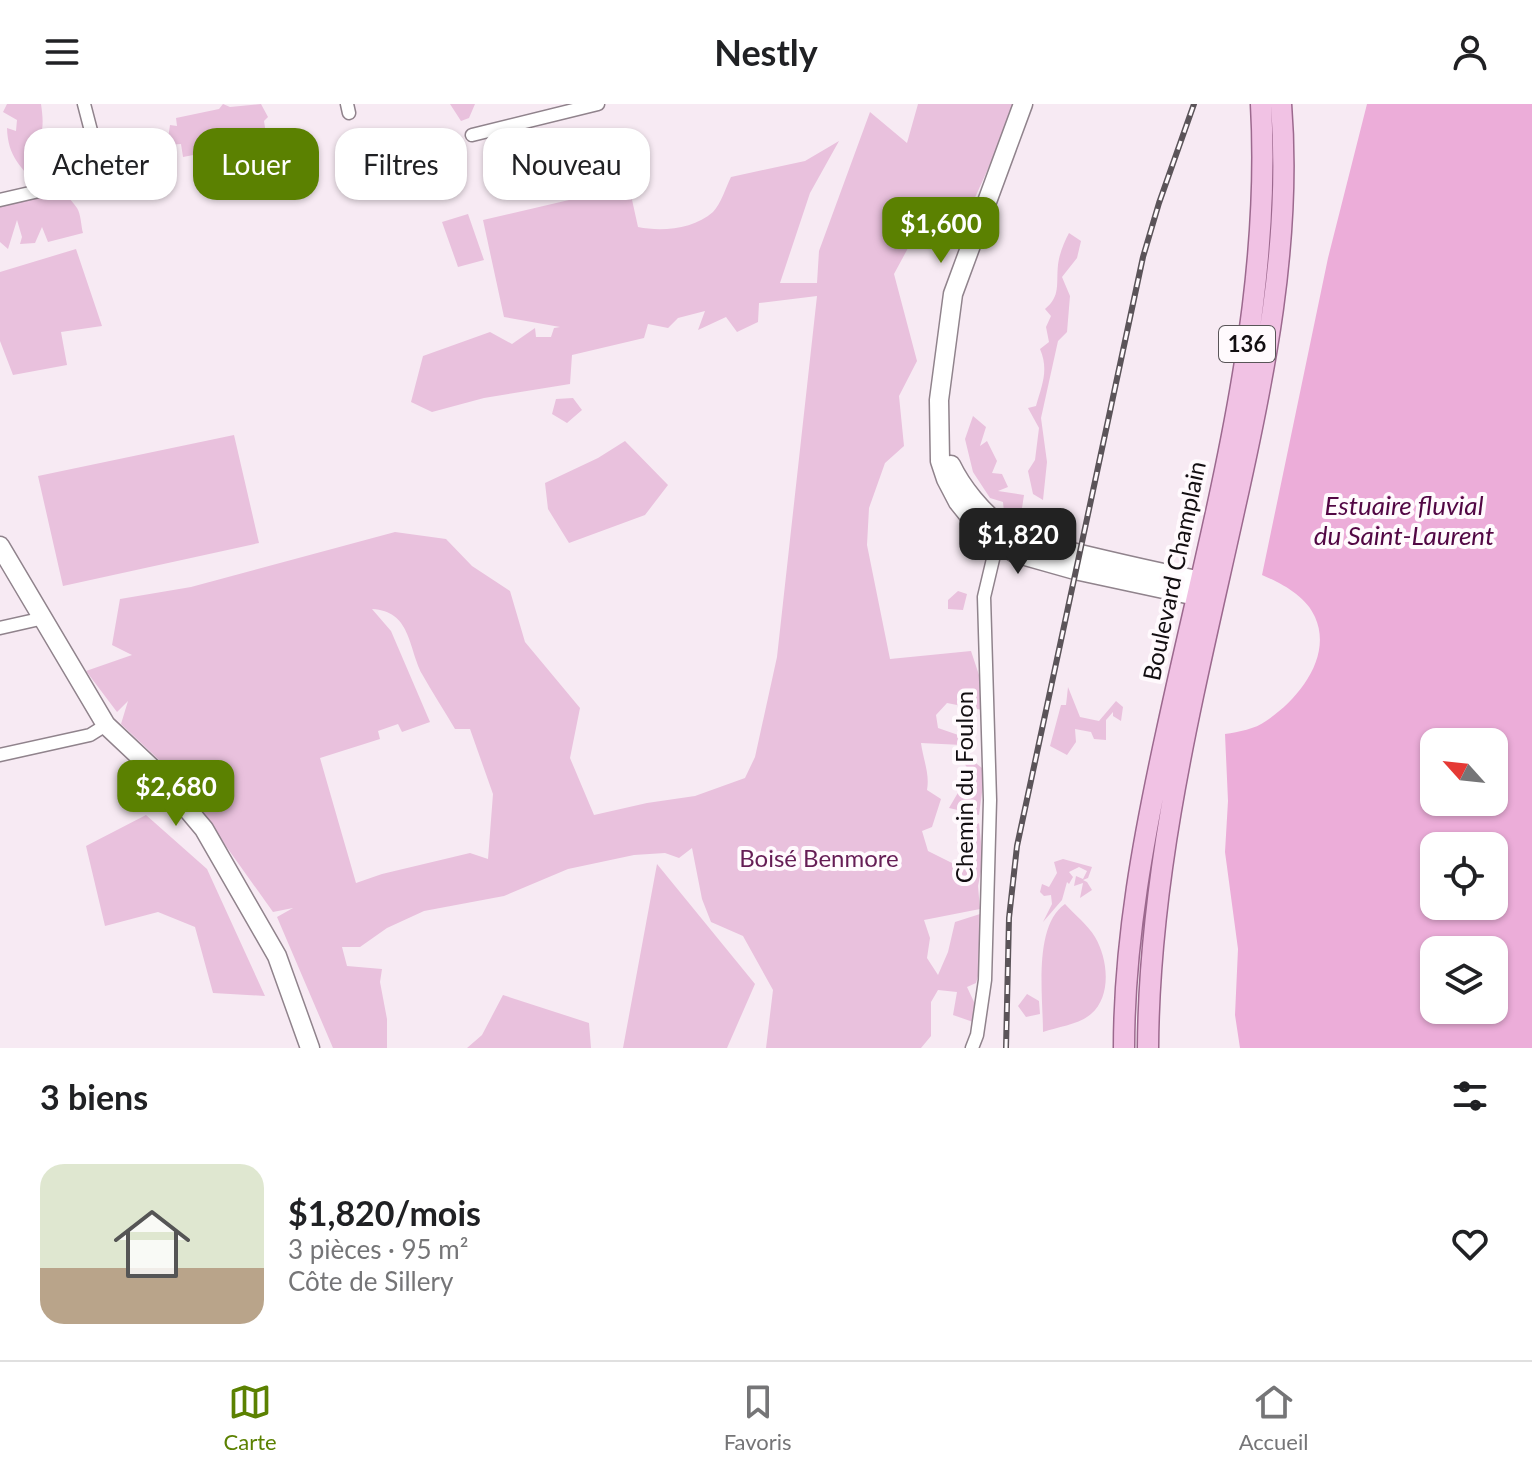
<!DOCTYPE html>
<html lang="fr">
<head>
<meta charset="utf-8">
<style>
	:root { --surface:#fff; --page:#f6f6f6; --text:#202124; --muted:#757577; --line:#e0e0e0; --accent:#5b8101 }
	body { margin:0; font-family:Lato,sans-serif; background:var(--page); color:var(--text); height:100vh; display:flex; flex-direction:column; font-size:30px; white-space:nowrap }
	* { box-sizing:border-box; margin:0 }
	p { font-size:26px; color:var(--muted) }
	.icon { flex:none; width:44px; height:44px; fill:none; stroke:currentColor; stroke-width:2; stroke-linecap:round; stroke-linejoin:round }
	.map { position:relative; height:944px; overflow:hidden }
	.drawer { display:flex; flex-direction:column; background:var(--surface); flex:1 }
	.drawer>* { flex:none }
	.hud { position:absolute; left:24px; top:24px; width:800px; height:72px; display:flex; gap:16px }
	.needle { width:52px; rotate:297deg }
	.controls { position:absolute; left:1420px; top:624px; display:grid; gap:16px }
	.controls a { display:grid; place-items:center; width:88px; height:88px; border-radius:16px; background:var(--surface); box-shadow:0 2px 6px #0004; font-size:40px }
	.price { position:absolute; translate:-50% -68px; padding:0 18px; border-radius:16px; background:var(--accent); color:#fff; font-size:26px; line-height:52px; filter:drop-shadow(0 2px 4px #0008) }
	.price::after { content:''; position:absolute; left:50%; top:48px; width:24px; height:18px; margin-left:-12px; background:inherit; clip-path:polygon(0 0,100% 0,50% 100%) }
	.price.on { background:#222; color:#fff }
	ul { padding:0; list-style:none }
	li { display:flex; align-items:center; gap:24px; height:200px; padding:0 40px }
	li+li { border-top:2px solid var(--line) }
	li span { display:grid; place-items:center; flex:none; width:224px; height:160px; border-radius:24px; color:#555 }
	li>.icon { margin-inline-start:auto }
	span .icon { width:96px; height:96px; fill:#fffc; stroke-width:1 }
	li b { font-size:34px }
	h2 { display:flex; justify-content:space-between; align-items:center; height:96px; padding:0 40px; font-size:34px }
	.chip { padding:0 28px; border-radius:24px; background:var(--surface); box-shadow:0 2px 6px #0004; font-size:28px; line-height:72px }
	.chip.on { background:var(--accent); color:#fff }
	header { display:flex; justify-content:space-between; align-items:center; height:104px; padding:0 40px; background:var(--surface); font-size:36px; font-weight:700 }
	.dock { display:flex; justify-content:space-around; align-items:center; height:112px; border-top:2px solid var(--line); background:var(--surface); font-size:22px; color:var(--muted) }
	.dock a { display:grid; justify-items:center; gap:4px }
	.dock .on { color:var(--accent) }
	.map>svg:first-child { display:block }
	.green { fill:#e9c1dd; fill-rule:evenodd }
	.water { fill:#ecadd9; fill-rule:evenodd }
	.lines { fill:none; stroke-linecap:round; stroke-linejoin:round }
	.street-casing { stroke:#90838c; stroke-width:15 }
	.secondary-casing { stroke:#90838c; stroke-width:21 }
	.primary-casing { stroke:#9c698e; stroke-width:23 }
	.street { stroke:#fff; stroke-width:12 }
	.secondary { stroke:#fff; stroke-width:18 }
	.primary { stroke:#f1c2e4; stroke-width:20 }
	.rail-casing { stroke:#5b5459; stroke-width:6 }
	.rail { stroke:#fffafd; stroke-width:3; stroke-dasharray:9; stroke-linecap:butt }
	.labels { text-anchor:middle; stroke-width:8; stroke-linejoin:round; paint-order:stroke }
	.shield { fill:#fffafd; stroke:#595558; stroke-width:2 }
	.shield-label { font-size:22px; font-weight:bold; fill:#120e11 }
	.street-label { font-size:24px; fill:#120e11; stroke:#fffafd }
	.park-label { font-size:24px; fill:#651d55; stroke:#fffafd }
	.water-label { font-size:26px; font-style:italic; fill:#520744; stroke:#fffafd }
</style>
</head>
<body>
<header><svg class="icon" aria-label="menu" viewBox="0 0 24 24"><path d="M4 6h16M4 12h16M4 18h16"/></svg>Nestly<svg class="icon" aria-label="person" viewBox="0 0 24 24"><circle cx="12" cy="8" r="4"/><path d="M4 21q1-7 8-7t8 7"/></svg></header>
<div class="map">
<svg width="1532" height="944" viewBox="0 0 1532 944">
	<rect width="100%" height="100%" fill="#f7eaf3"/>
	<path class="green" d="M 7,0 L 41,0 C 44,20 44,33 31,49 C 41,79 63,83 77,104 C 81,110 81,122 83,129 L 48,138 L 42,123 L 35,139 L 20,140 L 22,133 L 17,116 L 8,145 L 0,138 L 0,102 L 26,97 L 39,84 C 21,62 8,54 7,24 L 16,27 L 17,16 L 3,8 Z
		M 223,0 L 230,3 L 261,0 L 268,13 L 264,17 L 267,36 L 253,39 L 258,47 L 242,54 L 230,44 L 183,53 L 181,40 L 167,41 L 170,21 L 177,22 L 176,14 L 219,5 Z
		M 450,0 L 475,0 L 469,14 L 461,17 Z
		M 918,0 L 1014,0 L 992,56 L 973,98 L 928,107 L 894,170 L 917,257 L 899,292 L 904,342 L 885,359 L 869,404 L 867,441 L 890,555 L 971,547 L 985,589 L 982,606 L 947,599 L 936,611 L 938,624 L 964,633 C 967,649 971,657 985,666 L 979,711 L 949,704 L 970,668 L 960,653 L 962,641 L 921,639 C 923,655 930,670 927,686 L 941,695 L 932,723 L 922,727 L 928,747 L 954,760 L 957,768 L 964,729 L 979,719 L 983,757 L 978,782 L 980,805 L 924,816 L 930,834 L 927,854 L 938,871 L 948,848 L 955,818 L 980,810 L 982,858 L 976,879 L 967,883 L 974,898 L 976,919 L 953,911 L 957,888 L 938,886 L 931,898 L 931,932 L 921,944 L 766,944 L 773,886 L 743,832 L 711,818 L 702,795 L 692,744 L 679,754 L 665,749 L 634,751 L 568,765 L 504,792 L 424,807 L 387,824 L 360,843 L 342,843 L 347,862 L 382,865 L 380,878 L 387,915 L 387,944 L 333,944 L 277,813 L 293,804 L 273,808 L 176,672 L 121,620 L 128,597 L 117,608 L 86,567 L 132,551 L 112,541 L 120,495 L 191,483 L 395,428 L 446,435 L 472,462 L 510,487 L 525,538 L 580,604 L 570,654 L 594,711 L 647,699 L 695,692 L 745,674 L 755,653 L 777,553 L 817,192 L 759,199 L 758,218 L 737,228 L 726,213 L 698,226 L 705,207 L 678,214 L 668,224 L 648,220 L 644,234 L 572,251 L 570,280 L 484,294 L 432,308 L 411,298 L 423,252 L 490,228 L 512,240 L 535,224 L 536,233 L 551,233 L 554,224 L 560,223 L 504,213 L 483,116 L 629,82 L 638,123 C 662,128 694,125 713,108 C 721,100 726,83 731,73 L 805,57 L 839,37 L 810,89 L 780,179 L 817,179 L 819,147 L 870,8 L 907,39 ZM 372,505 C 411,507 408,543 422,570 C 432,588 444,606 455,625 L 470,625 L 493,690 L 488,755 L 470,749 L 382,770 L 356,779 L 320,654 L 380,635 L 378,627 L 398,620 L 402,628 L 430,618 L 391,527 Z
		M 468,110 L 484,156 L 458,163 L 442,118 Z
		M 1069,129 L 1081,137 L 1077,154 L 1062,173 L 1070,192 L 1067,228 L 1058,237 L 1041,314 L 1047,358 L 1043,396 L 1033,390 L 1028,367 L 1035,356 L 1039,324 L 1028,304 L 1036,302 C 1042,281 1049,266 1040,245 L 1049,238 L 1046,223 L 1051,212 L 1045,205 C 1061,192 1056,180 1058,161 C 1059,151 1064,138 1069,129 Z
		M 76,145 L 102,222 L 61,228 L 67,261 L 13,271 L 0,237 L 0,168 Z
		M 573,294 L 582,306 L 567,319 L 552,310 L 556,295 Z
		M 973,312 L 986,323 L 980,342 L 987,337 L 997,357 L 992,369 L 1002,370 L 1008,383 L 998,387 L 1024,391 L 1022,404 L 1030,413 L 1043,419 L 1039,429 L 1004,408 L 1003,398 L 990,394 L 973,368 L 965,335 Z
		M 234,331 L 259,439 L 63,482 L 38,372 Z
		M 625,337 L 668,381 L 645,411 L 569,439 L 548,405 L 545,379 L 598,354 Z
		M 958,487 L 967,490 L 963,506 L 948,505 L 948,496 Z
		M 1068,583 L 1080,613 L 1099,617 L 1116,597 L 1123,603 L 1121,617 L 1113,612 L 1113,608 L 1106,616 L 1106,636 L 1094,635 L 1091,628 L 1075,625 L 1076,638 L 1067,651 L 1050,642 L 1061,601 L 1066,601 Z
		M 146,711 L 207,765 L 265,892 L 213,889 L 195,823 L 158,808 L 105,822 L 86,742 Z
		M 1063,755 L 1092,763 L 1088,774 L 1083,776 L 1087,778 L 1092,786 L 1080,794 L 1083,779 L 1074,782 L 1076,772 L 1083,775 L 1087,767 L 1079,763 L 1069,768 L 1073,773 L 1069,780 L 1067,778 L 1062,796 L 1043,818 L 1052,800 L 1051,791 L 1044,792 L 1040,788 L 1042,780 L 1049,783 L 1057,769 L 1054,758 Z
		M 657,760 L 755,880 L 727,944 L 623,944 Z
		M 1065,800 C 1074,810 1088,821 1095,833 C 1108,855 1112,892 1091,910 C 1080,920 1058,923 1043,928 C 1043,893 1033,822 1065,800 Z
		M 1027,890 L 1039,897 L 1040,910 L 1026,913 L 1018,902 Z
		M 503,891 L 589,919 L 591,944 L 467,944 L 482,931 Z"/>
	<path class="water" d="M 1367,0 L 1532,0 L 1532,944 L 1240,944 L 1235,911 L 1238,845 L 1225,748 L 1228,697 L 1225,630 C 1239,628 1255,625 1266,617 C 1298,596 1333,553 1315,513 C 1306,492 1281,479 1262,471 L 1328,154 ZM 1434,638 L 1494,638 L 1494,698 L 1434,698 ZM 1434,742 L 1494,742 L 1494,802 L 1434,802 ZM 1434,846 L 1494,846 L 1494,906 L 1434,906 Z"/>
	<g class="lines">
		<g class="street-casing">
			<path id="street" d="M 347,0 L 349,9
				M 472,31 L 598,0
				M 0,96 L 95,74 L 101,65 L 84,0
				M 0,524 L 44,514
				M 0,651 L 90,631 L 106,621
				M 972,944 L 977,931 L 985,876 L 990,696 L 984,493 L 998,434"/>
		</g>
		<g class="secondary-casing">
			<path id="secondary" d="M 1023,0 L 953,190 L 939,296 L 940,357 L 946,375 L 958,398 L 974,418 L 996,437 L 1015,449 L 1075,466 L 1210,495
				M 951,361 C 962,384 982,408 1002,423 C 1026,440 1057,444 1084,451 C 1126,461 1169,471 1212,479
				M 0,442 L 106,621 L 157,669 L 204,725 L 277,852 L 310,944"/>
		</g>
		<g class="primary-casing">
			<path id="primary" d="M 1124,944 C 1124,837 1144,731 1167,626 C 1211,421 1273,212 1261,0
				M 1148,944 C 1149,762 1195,584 1234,407 C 1264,274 1292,137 1281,0"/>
		</g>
		<use href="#street" class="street"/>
		<use href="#secondary" class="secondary"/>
		<use href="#primary" class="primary"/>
		<g class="rail-casing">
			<path id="rail" d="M 1006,944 L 1009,814 L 1017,742 L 1143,153 L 1159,99 L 1194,0"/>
		</g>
		<use href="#rail" class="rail"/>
	</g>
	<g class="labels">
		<rect class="shield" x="1219" y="222" width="56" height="36" rx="6"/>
		<g class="shield-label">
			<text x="1247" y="248">136</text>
		</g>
		<g class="street-label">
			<text transform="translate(1175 467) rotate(-78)" y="8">Boulevard Champlain</text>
			<text transform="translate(965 683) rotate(-90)" y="8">Chemin du Foulon</text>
		</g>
		<g class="park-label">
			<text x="819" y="763">Boisé Benmore</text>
		</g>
		<g class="water-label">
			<text x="1404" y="411">Estuaire fluvial<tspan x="1404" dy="30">du Saint-Laurent</tspan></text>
		</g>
	</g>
</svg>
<div class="controls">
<a><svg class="needle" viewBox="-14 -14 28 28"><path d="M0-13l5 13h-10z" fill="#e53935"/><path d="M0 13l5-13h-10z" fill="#757577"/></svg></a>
<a><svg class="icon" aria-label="locate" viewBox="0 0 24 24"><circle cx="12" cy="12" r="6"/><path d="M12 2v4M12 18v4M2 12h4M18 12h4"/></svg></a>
<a><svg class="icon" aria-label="layers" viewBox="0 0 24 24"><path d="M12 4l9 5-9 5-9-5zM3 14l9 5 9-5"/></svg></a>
</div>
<b class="price" style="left:941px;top:161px">$1,600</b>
<b class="price on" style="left:1018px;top:472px">$1,820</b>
<b class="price" style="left:176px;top:724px">$2,680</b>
<div class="hud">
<a class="chip">Acheter</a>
<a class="chip on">Louer</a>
<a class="chip">Filtres</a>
<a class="chip">Nouveau</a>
</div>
</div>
<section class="drawer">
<h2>3 biens<svg class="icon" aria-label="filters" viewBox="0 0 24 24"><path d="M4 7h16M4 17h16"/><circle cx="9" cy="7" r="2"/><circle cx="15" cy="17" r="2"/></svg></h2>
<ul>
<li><span style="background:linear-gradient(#dfe7d0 65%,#b9a48a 0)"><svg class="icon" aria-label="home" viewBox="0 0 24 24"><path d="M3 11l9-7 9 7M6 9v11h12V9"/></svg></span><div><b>$1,820/mois</b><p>3 pièces · 95 m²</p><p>Côte de Sillery</p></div><svg class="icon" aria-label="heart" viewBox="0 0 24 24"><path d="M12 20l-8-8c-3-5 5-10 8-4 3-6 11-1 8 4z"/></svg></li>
</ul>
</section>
<nav class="dock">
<a class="on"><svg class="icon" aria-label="map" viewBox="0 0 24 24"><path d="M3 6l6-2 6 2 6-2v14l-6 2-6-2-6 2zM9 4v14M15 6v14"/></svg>Carte</a>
<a><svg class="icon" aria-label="saved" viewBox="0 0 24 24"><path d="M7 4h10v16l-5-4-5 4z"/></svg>Favoris</a>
<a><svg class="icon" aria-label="home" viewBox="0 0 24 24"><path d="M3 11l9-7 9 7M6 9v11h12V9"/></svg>Accueil</a>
</nav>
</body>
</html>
